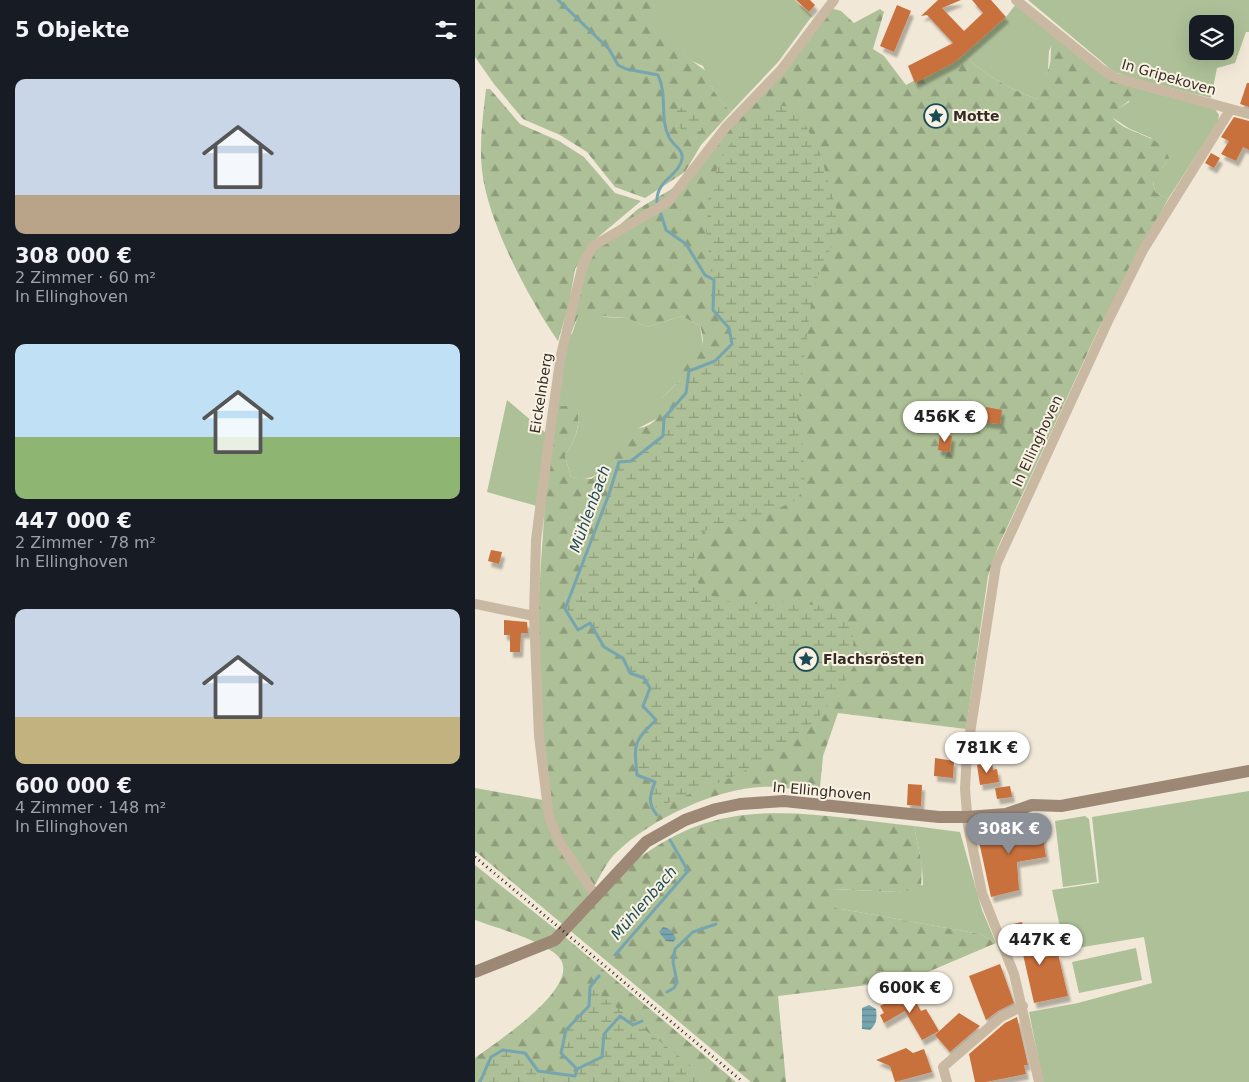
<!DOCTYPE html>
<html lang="de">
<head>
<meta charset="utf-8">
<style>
	:root { --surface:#171b24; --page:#20242c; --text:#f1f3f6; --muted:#9ea1a6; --accent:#8c9099 }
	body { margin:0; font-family:"DejaVu Sans",sans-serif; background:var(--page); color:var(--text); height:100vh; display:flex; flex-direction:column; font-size:19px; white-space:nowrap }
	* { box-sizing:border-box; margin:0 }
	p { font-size:16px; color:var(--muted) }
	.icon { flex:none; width:28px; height:28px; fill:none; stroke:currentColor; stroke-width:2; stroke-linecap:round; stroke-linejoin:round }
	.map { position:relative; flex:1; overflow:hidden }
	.panel { display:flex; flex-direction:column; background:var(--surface); width:475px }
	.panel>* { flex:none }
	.buttons { position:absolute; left:714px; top:15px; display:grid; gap:10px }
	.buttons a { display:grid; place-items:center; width:45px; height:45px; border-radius:10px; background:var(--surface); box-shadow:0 5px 20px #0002; font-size:25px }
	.price { position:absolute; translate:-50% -42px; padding:0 11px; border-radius:18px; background:#fff; color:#222; font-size:16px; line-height:32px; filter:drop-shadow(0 1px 2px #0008) }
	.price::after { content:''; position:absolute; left:50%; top:30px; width:15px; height:11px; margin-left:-8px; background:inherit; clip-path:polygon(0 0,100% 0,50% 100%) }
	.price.selected { background:var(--accent); color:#fff }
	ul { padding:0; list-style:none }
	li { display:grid; align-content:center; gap:10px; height:265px; padding:0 15px }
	li span { display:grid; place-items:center; height:155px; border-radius:10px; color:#555 }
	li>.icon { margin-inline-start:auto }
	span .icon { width:90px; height:90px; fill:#fffc; stroke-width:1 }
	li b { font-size:21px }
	h2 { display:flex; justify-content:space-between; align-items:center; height:60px; padding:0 15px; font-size:21px }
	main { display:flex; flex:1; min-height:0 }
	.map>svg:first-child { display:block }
	.green { fill:#adc097; fill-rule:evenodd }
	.forest { fill:url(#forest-firs) }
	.wetland { fill:url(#wetland-marsh) }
	.water { fill:url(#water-rules) }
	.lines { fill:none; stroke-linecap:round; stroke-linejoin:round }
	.stream { stroke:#76a5af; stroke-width:3 }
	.building { fill:#c9713e; filter:url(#shadow) }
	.street { stroke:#c9b9a3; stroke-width:10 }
	.secondary { stroke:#9d8875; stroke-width:12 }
	.rail { stroke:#342c25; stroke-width:3; stroke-dasharray:1 4; stroke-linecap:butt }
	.labels { text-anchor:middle; stroke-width:4; stroke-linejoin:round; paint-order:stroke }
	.street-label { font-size:14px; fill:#342c25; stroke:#f9f2e3 }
	.poi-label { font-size:14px; font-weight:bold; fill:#342c25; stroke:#f9f2e3; text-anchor:start }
	.water-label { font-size:15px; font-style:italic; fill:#1a4b56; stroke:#f9f2e3 }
</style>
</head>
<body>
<main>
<section class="panel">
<h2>5 Objekte<svg class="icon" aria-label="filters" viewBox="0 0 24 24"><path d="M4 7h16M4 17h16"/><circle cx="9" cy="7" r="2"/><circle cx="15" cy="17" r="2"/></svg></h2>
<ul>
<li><span style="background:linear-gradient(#c9d6e8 75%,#b9a48a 0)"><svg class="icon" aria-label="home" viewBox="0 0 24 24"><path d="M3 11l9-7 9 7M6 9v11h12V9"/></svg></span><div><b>308 000 €</b><p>2 Zimmer · 60 m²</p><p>In Ellinghoven</p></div></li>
<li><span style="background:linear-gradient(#bfe0f5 60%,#8fb573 0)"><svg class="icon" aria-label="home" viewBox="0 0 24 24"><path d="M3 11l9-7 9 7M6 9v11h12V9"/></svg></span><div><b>447 000 €</b><p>2 Zimmer · 78 m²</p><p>In Ellinghoven</p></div></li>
<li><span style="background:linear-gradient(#c9d6e8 70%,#c2b280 0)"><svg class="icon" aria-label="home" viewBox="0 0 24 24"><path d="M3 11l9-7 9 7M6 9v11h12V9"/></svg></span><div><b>600 000 €</b><p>4 Zimmer · 148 m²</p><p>In Ellinghoven</p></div></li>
</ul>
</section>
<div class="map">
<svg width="774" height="1082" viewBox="0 0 774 1082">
	<defs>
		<pattern id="forest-firs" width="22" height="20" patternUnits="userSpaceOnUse" patternTransform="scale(1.25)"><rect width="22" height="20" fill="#adc097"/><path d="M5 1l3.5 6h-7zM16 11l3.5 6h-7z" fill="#8e9c7b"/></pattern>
		<pattern id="wetland-marsh" width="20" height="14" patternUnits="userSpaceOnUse" patternTransform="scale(1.25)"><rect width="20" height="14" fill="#adc097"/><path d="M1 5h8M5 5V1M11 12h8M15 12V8" fill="none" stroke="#8e9c7b"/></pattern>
		<pattern id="water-rules" width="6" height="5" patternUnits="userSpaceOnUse" patternTransform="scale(1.25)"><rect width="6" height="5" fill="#76a5af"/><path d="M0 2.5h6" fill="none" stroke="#62878e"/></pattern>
		<filter id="shadow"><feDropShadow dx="3" dy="5.5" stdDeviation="1" flood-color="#0004"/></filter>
	</defs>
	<rect width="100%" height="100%" fill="#f1e8d7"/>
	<path class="green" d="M 156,0 L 320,0 L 337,16 L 304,61 L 256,112 L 241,96 L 228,66 L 217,61 L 182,31 Z
		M 553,0 L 774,0 L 774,32 L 771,32 L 760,63 L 742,68 L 736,98 L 652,77 L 638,71 ZM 722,24 L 750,24 L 750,51 L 722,51 Z
		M 541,4 L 581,36 L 574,51 L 573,70 L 564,83 L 565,94 L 562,99 C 535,90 509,74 488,54 L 531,17 Z
		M 657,87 L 740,109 L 744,115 L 743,121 L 693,199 L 680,192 L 678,181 L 692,161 L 676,138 L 655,129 L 638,118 L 639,111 L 654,102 Z
		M 114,311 L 120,311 L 129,317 L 152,318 L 172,327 L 207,316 L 225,326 L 228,345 L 224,354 L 213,359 L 206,379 L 187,398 L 187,412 L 181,419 L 162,429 L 122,474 C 114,480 107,479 96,477 L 90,456 C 99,441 105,430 103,412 L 82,406 L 87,343 L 97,334 L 104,313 Z
		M 32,400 L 72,434 L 62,506 L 12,492 Z
		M 774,791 L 774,1082 L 568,1082 L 554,1012 L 603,1003 L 677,983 L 669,937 L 590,950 L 577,890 L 624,883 L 617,817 Z
		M 610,816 L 614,819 L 622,882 L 588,887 L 580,821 Z
		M 439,826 L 485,832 L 507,910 L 521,943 L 505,934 L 361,908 L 356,889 L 423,892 L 448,885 L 447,865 Z
		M 661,948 L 667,980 L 604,993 L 597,962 Z"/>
	<path class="forest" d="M 0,0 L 175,0 L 177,5 L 177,25 L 217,61 L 235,74 C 234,90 245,100 256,112 L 226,145 L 210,172 L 170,198 L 140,187 L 112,152 L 85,135 L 48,119 L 19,84 L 0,57 Z
		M 352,7 L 366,11 L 379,23 L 405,9 L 409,12 L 398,49 L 409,56 L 431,85 L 488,54 C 509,74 535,90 562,99 C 565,93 563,89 564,83 C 565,78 570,75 573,70 C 579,58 572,47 581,36 L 657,87 L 658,98 L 640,111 L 638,118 C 653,136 686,133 694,158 L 678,182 L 680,192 L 693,199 L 624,328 L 523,547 L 513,576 L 491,729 L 363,713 L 348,756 L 344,797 C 333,794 321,789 310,788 C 259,779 179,816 143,851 C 131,861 124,879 116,892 C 149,870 183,840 222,826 C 290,801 369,819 439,826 L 447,865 L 446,888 L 423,892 L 357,889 L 361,908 L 505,934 L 521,943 L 434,980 L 303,996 L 311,1082 L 276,1082 L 0,851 L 0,788 L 68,800 L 61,640 L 71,487 L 82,406 L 95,406 L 103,412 C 105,429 99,441 90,456 L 96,477 L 116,479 L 123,474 L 151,429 C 174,430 187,421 187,398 L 206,379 L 204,365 C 222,350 234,354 225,326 L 207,316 L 172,327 L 152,318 L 124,316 L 120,311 L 104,314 L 93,340 L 100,303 L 119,247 L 163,209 L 210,181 L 310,62 Z
		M 11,89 L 15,89 L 45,124 L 84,141 L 109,157 L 140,193 L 166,201 L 116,243 L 100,269 L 94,304 L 83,341 C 54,299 12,221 7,170 C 4,143 8,116 11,89 Z
		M 0,865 L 89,936 L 261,1082 L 0,1082 L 0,1058 C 20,1043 103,990 86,960 C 76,943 19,927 0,920 Z"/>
	<path class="wetland" d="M 213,104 C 228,114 230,112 226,131 L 211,133 L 205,128 L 200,127 L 202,110 Z
		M 301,106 L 311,106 L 321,112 L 331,126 L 345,153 L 365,222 L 358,243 L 338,287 L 322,415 L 327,439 L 330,488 L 321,500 L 292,514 L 237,527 L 227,533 L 219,545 L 219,566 L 225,589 L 246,601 L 278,604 L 313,602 L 348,606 L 368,615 L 378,636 L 379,666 L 365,690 L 333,730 L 287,762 L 253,779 L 177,809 L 174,798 L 180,782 L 162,775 C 159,742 158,742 181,720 L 168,706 L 175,688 L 169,678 L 155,673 L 148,658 L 129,647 L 115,623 L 103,630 L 90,609 L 134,494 L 144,462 L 156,461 L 188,436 L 189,418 L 211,393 L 214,371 L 240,361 L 257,344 L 254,328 L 238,310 L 239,280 L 231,236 L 233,199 L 241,171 L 249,151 L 271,127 L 286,114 Z
		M 115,987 L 237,1082 L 5,1082 L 16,1057 L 28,1050 L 50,1053 L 64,1071 L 100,1076 L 102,1069 L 86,1053 L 91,1030 L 114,1006 Z"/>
	<path class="water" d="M 188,927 C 195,928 198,932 201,939 L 198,942 L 191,941 L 184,932 Z
		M 394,1005 L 401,1009 C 402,1018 402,1024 395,1030 L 387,1029 L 387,1008 Z"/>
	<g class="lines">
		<path class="stream" d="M 83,0 L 134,49 L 143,65 L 151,69 L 183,75 C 193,96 184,118 194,137 C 197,145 209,149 207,159 C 204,176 181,180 182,202
			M 182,815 C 172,803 175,795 180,782 L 162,775 C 159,743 158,742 181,720 L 168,706 L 175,688 L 169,678 L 155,673 L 148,658 L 129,647 L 115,623 L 103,630 L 90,609 L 134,494 L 144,462 L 156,461 L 188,436 L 189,418 L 211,393 L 214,371 L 240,361 L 257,344 L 254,328 L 238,310 L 239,280 L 230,275 L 211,244 L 191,230 L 186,214
			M 140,955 L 213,871 L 195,840
			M 192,992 L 199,988 L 202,982 L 198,962 L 200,949 L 218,932 L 241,924
			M 102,1069 L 127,1057 L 129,1034 L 145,1016 L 158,1025 L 167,1021
			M 5,1082 L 16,1057 L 28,1050 L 50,1053 L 63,1071 L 100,1076 L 102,1069 L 86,1053 L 91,1030 L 114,1006 L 115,987 L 124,976"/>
	</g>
	<path class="building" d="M 321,0 L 335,0 L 340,5 L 334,12 Z
		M 463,0 L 486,0 L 467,8 L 489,31 L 508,13 L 497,0 L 516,0 L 531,17 L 480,62 L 440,83 L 433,66 L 478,43 L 452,15 L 446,16 Z
		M 422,5 L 436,11 L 419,52 L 405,46 Z
		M 772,83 L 774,83 L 774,107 L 765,104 Z
		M 759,117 L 774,121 L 774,150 L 768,147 L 761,161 L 746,154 L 754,141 L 746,137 Z
		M 736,153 L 745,158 L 739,168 L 730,163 Z
		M 511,407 L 527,410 L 525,424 L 508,422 Z
		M 465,434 L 477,436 L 475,452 L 463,450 Z
		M 16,550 L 27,552 L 24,564 L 13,561 Z
		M 29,620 L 52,622 L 53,633 L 46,633 L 45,652 L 35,652 L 35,635 L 29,635 Z
		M 460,758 L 479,761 L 478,778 L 459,776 Z
		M 517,762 L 518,770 L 522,769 L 524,782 L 505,785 L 502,765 Z
		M 433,784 L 447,785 L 446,806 L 432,805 Z
		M 535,786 L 537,797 L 522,799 L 520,788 Z
		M 565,817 L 571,857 L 542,862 L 544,890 L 516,897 L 502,832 L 535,826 L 538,841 L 555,838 L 552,819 Z
		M 547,922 L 549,930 L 562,928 L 569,957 L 583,954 L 593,996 L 559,1003 L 543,932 L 535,934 L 533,925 Z
		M 525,964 L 539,1003 L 523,1011 L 511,1020 L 494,976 Z
		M 434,990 L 446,1011 L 451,1009 L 464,1031 L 447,1040 L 430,1011 L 409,1023 L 405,1015 L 409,1013 L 405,1006 Z
		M 484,1013 L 505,1026 L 475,1052 L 460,1035 Z
		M 542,1017 L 553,1065 L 549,1065 L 551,1074 L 511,1082 L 500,1082 L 494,1054 L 530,1023 Z
		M 431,1048 L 438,1053 L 449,1049 L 457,1072 L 420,1082 L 415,1066 L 401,1060 Z"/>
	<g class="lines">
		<path class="street" d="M 541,0 L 625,68 L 641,78 L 774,114
			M 0,604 L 59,616
			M 121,896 L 85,843 L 74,817 L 64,736 L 59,616 L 61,540 L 75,432 L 86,355 L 108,264 L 118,246 L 193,202 L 251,127 L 306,70 L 359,0
			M 472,1082 L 468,1067 L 526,1017 L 548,1006
			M 564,1082 L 539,974 L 507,893 L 493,825 L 490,789 L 492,753 L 521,565 L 633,321 L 668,250 L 755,110"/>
		<path class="secondary" d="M 0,972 L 80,940 L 171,842 L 210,820 L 241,809 L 265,804 L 309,801 L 464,817 L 492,817 L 531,814 L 557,805 L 586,806 L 774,771"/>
		<path class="rail" d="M 0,857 L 268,1082"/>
	</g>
	<defs>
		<g id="sight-ring" transform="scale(1.25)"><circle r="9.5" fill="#f9f2e3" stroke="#1a4b56" stroke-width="1.5"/><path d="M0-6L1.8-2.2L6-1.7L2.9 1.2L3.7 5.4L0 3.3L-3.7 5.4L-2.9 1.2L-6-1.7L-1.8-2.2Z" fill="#1a4b56"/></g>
	</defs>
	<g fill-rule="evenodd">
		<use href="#sight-ring" x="461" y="116"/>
		<use href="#sight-ring" x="331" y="659"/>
	</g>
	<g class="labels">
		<g class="street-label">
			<text transform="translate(694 77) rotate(16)" y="5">In Gripekoven</text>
			<text transform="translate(66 393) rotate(-81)" y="5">Eickelnberg</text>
			<text transform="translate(562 441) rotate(-65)" y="5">In Ellinghoven</text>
			<text transform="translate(347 791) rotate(5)" y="5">In Ellinghoven</text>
		</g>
		<g class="poi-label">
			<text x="478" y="121">Motte</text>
			<text x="348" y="664">Flachsrösten</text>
		</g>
		<g class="water-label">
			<text transform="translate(115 509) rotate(-70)" y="5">Mühlenbach</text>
			<text transform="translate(169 903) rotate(-49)" y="5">Mühlenbach</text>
		</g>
	</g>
</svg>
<div class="buttons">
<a><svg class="icon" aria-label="layers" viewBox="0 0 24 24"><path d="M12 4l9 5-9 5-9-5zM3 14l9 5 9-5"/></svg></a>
</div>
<b class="price" style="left:470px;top:443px">456K €</b>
<b class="price" style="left:512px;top:774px">781K €</b>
<b class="price selected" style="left:534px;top:855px">308K €</b>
<b class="price" style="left:565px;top:966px">447K €</b>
<b class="price" style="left:435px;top:1014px">600K €</b>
</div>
</main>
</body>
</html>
